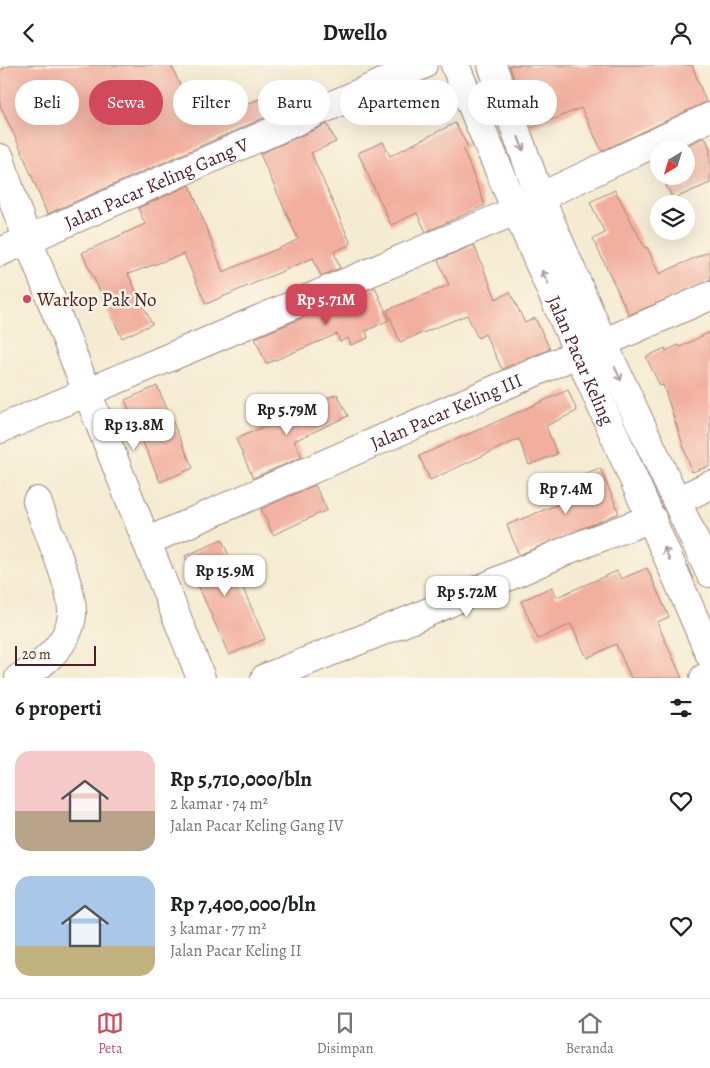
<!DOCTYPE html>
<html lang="id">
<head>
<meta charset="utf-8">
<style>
	:root { --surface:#fff; --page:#f2f2f2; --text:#202124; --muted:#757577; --line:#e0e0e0; --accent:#d1495b }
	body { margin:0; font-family:Alegreya,serif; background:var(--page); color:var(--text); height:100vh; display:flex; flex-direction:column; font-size:19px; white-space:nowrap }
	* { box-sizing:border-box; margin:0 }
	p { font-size:16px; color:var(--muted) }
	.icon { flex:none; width:28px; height:28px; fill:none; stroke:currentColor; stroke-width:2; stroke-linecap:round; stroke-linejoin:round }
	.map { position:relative; height:613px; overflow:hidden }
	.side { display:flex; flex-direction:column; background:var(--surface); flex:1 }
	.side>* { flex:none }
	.banner { position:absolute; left:15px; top:15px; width:680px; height:45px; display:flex; gap:10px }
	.needle { width:32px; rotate:218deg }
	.buttons { position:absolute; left:650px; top:75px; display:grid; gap:10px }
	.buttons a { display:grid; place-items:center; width:45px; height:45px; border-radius:50%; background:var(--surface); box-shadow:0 5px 20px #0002; font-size:25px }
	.scale { position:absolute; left:15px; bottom:12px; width:81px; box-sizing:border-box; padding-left:5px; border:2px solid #4a1f2b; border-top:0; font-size:14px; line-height:18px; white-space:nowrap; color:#4a1f2b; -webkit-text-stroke:4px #fcf5e5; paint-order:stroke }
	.price { position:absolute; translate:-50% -42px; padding:0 11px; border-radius:10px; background:#fff; color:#222; font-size:16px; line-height:32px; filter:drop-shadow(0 1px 2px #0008) }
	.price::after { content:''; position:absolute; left:50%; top:30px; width:15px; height:11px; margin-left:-8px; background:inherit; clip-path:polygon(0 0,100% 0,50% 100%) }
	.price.on { background:var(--accent); color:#fff }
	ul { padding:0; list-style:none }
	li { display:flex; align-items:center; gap:15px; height:125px; padding:0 15px }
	li span { display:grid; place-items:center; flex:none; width:140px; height:100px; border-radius:15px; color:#555 }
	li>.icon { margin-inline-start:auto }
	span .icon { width:60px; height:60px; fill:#fffc; stroke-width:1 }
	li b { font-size:21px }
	h2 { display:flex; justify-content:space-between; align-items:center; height:60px; padding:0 15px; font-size:21px }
	.tag { padding:0 18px; border-radius:22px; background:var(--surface); box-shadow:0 5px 20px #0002; font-size:18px; line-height:45px }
	.tag.on { background:var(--accent); color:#fff }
	header { display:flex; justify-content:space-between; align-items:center; height:65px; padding:0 15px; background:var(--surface); font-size:22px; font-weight:700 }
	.menu { display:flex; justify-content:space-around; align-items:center; height:70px; border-top:1px solid var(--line); background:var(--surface); font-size:14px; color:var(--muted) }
	.menu a { display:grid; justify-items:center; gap:2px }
	.menu .on { color:var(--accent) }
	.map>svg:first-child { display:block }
	.building { fill:#f2af9e }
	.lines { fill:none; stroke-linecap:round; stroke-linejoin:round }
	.minor-casing { stroke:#a0857e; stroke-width:30 }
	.major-casing { stroke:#a0857e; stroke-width:30 }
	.minor { stroke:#fff; stroke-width:28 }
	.major { stroke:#fff; stroke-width:28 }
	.oneway { stroke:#ae9aa0 }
	.poi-dot { fill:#d1495b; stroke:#fcf5e5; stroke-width:2 }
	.labels { text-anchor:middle; stroke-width:5; stroke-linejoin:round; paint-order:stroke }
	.street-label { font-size:19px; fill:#4a1f2b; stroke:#fcf5e5 }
	.poi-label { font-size:19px; fill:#4a1f2b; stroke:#fcf5e5; text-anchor:start }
</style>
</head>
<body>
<header><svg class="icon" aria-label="back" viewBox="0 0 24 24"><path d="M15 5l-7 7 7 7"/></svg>Dwello<svg class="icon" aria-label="person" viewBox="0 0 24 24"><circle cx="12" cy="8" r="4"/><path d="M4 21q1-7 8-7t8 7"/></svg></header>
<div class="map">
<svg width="710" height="613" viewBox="0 0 710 613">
	<rect width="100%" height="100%" fill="#fcf5e5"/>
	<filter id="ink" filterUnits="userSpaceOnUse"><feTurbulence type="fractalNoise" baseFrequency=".02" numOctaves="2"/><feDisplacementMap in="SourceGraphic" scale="10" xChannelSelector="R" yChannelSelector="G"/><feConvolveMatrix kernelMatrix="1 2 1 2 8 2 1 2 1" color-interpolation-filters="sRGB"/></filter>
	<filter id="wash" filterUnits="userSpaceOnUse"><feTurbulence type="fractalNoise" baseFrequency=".0096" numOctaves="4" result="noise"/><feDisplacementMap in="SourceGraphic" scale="20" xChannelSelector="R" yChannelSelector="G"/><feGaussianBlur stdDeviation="1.12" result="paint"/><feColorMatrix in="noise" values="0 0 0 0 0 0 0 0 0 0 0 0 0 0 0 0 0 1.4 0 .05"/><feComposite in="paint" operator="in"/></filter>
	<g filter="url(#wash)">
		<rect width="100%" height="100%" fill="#f5ebd2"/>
		<g id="blocks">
			<path class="building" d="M 12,0 L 171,0 L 198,58 L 275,28 L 282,45 L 47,149 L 22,87 L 0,40 L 0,5 Z
				M 509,0 L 692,0 L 706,37 L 602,86 L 581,43 L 532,63 Z
				M 455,58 L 468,82 L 463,84 L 485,140 L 426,167 L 417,148 L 391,160 L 358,88 L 383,77 L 390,91 Z
				M 327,59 L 336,77 L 311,88 L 351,179 L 334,187 L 340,203 L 321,211 L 313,193 L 206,239 L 184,189 L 128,209 L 152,259 L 122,273 L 82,188 L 145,159 L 138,143 L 190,120 L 223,207 L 289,179 L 298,174 L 260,89 Z
				M 705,72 L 710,83 L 710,118 L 673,134 L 662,111 L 686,111 L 686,84 L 679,84 Z
				M 615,125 L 645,183 L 647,182 L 659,209 L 710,186 L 710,216 L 629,250 L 593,174 L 605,168 L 590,137 Z
				M 474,180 L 496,234 L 510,227 L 525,258 L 535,253 L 550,284 L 502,304 L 485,269 L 478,273 L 467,250 L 400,277 L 387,245 L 449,220 L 438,195 Z
				M 375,222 L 389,255 L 366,266 L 368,273 L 351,280 L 348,273 L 340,277 L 337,269 L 266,299 L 255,273 Z
				M 710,267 L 710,401 L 692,407 L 663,320 L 660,321 L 646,292 L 665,283 L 666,286 L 678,280 L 680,282 Z
				M 157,321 L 193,403 L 160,417 L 125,335 Z
				M 568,325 L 577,346 L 546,361 L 557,389 L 529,400 L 519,374 L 430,415 L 419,391 Z
				M 337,329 L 348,351 L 294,376 L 302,392 L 253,413 L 236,374 Z
				M 600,403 L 619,448 L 519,490 L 507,460 L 581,430 L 574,413 Z
				M 315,420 L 327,445 L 273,470 L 261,444 Z
				M 222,475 L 265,574 L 229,590 L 185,491 Z
				M 647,503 L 669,552 L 657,557 L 682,613 L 631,613 L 616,579 L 587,593 L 571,559 L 538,574 L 521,536 L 552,522 L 557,532 L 617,506 L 621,514 Z"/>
		</g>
	</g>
	<g filter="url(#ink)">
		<use href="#blocks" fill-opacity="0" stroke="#a0857e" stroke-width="1"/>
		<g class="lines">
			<g class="minor-casing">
				<g id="minor">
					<path d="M 0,93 L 15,141 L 87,327 L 201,613"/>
					<path d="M 540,132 L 710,52"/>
					<path id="s1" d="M 0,187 L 423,0"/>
					<path d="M 603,278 L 710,231"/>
					<path d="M 0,364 L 515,146"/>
					<path d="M 677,436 L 710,420"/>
					<path id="s2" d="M 148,476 L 579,288"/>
					<path d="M 19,613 C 42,601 69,579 72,550 C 74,524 46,463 37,436"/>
					<path d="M 265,613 L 415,553 L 570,484 L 652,453"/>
					<path d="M 704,613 L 710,611"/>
				</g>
			</g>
			<g class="major-casing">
				<g id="major">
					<path id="s3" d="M 455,0 C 536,198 626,393 710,590"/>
					<path d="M 492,0 L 540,132 L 603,278 L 710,508"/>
				</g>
			</g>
			<use href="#minor" class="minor"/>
			<use href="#major" class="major"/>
		</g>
		<defs><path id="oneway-shaft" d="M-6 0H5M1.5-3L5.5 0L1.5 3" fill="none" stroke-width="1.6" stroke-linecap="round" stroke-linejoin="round" transform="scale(1.25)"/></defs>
		<g class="oneway">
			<use href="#oneway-shaft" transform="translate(521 79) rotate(70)"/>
			<use href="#oneway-shaft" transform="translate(545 212) rotate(-115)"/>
			<use href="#oneway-shaft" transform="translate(618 309) rotate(65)"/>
			<use href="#oneway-shaft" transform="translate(667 489) rotate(-113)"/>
		</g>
	</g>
	<circle class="poi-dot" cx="27" cy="234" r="5"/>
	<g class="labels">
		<g class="street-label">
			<text dy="7" stroke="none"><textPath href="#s1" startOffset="171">Jalan Pacar Keling Gang V</textPath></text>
			<text dy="7" stroke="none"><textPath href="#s3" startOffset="321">Jalan Pacar Keling</textPath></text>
			<text dy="7" stroke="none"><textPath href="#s2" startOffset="325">Jalan Pacar Keling III</textPath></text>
		</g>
		<g class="poi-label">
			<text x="37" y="241">Warkop Pak No</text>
		</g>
	</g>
</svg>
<div class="buttons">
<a><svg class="needle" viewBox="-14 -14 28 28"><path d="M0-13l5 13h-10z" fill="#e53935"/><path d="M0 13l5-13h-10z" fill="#757577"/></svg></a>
<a><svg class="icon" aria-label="layers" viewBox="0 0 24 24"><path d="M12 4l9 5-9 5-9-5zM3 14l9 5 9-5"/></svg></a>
</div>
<div class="scale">20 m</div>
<b class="price on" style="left:326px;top:261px">Rp 5.71M</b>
<b class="price" style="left:287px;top:371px">Rp 5.79M</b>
<b class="price" style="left:134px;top:386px">Rp 13.8M</b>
<b class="price" style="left:566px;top:450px">Rp 7.4M</b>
<b class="price" style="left:225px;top:532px">Rp 15.9M</b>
<b class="price" style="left:467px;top:553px">Rp 5.72M</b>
<div class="banner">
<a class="tag">Beli</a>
<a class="tag on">Sewa</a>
<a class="tag">Filter</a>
<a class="tag">Baru</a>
<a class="tag">Apartemen</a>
<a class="tag">Rumah</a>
</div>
</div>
<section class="side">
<h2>6 properti<svg class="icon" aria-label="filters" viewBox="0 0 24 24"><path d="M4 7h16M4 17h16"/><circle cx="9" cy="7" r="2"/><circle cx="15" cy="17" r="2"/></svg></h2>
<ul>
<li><span style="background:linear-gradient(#f6c9c9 60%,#b9a48a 0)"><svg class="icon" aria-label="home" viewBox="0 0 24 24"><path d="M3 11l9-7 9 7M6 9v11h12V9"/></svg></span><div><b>Rp 5,710,000/bln</b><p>2 kamar · 74 m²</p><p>Jalan Pacar Keling Gang IV</p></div><svg class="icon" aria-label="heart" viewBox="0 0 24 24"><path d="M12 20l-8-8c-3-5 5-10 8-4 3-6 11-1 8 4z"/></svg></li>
<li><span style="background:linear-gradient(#a9c7e8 70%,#c2b280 0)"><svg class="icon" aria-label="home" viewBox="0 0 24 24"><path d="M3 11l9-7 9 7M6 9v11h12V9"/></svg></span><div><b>Rp 7,400,000/bln</b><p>3 kamar · 77 m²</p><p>Jalan Pacar Keling II</p></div><svg class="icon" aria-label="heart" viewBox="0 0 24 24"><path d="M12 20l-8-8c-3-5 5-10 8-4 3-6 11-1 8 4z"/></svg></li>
</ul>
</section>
<nav class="menu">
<a class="on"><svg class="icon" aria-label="map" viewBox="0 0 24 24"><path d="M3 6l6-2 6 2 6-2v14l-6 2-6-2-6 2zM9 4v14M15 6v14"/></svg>Peta</a>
<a><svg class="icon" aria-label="saved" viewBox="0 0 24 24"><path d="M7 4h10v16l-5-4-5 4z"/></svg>Disimpan</a>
<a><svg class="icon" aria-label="home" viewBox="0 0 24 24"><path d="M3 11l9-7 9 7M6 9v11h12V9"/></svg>Beranda</a>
</nav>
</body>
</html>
